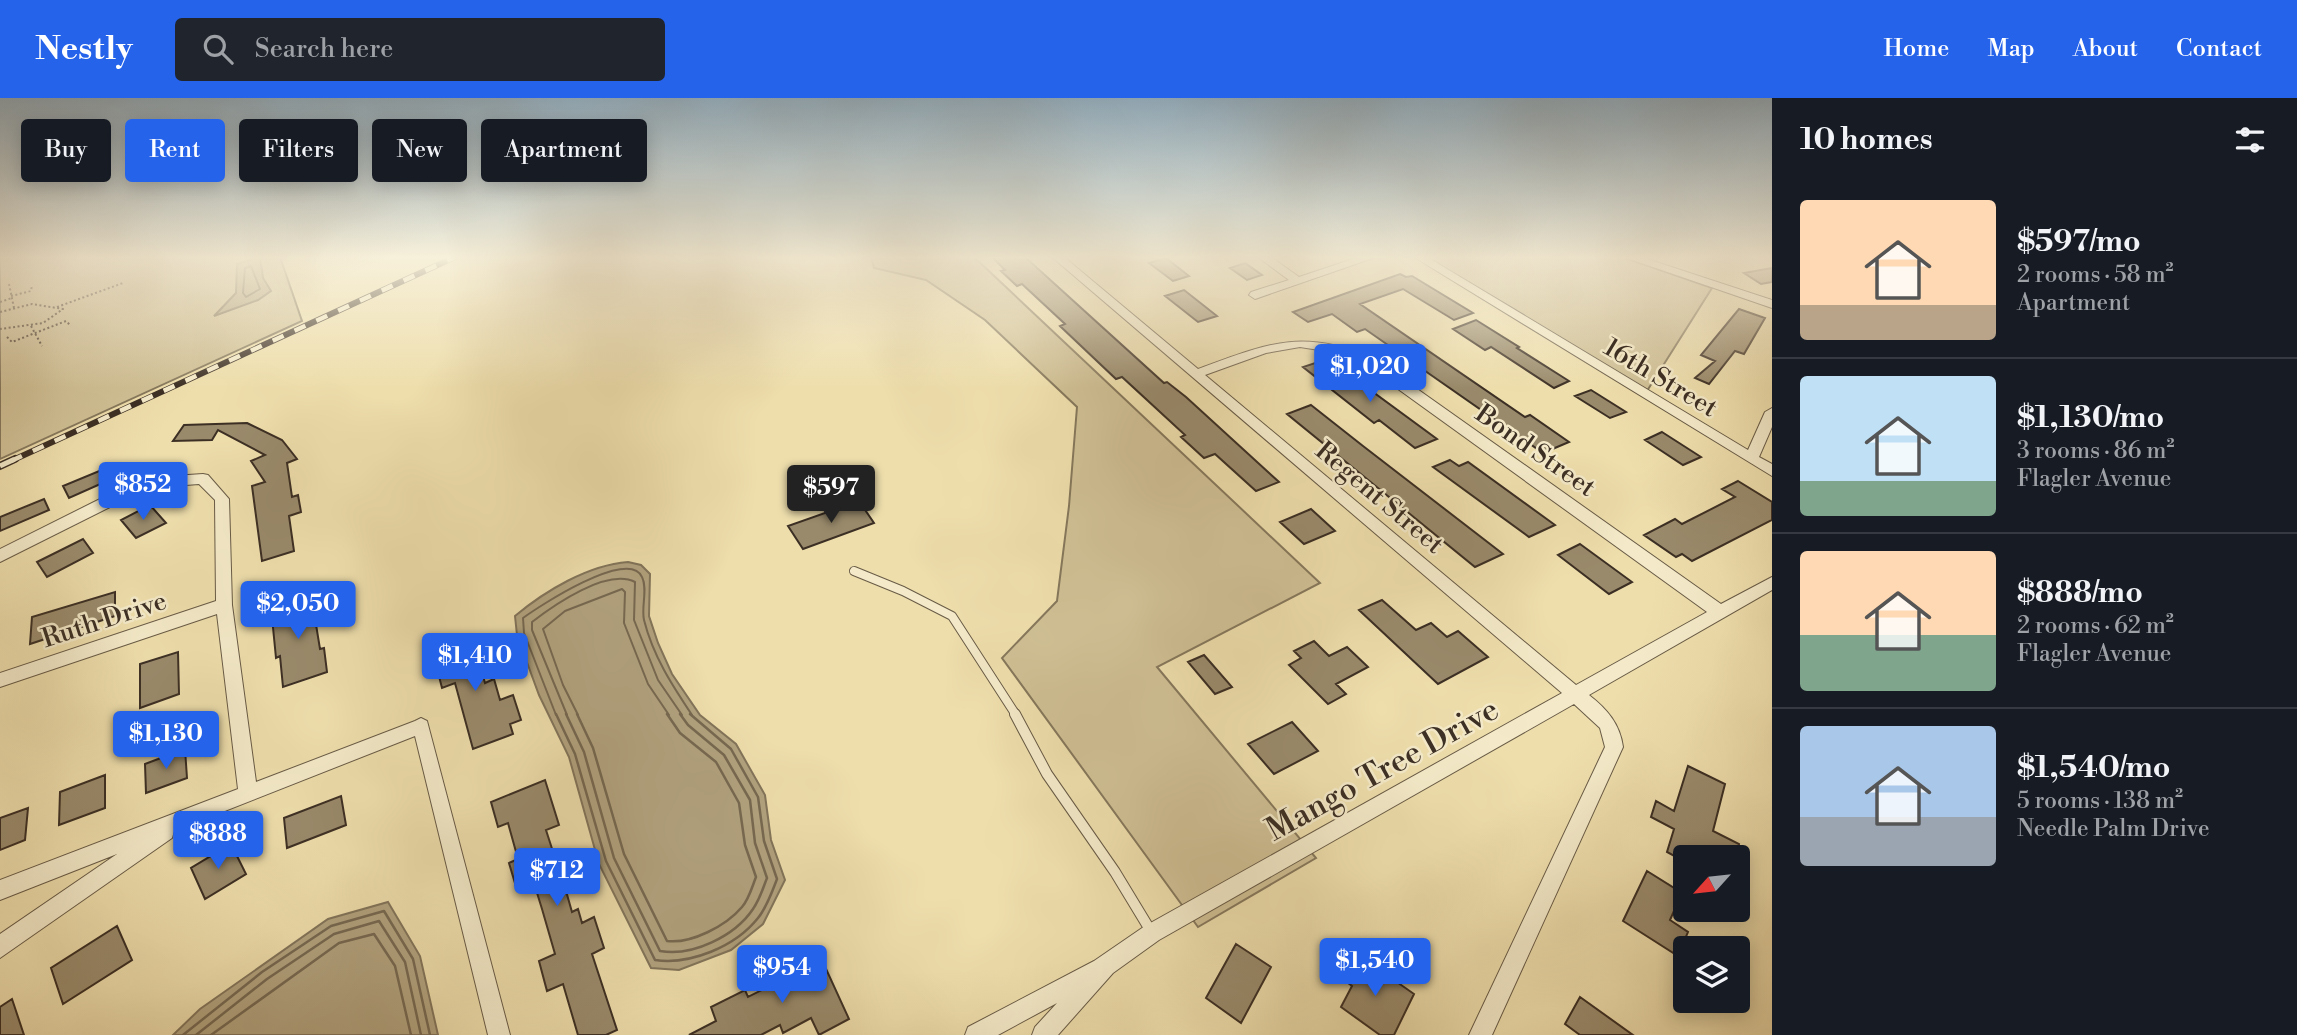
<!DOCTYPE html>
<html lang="en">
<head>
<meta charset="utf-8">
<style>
	:root { --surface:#171b24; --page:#20242c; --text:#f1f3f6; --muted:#9ea1a6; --line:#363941; --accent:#2563eb }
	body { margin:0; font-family:"Libre Bodoni",serif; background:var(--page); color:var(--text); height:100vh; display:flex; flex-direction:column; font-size:26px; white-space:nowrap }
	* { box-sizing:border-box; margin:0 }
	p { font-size:23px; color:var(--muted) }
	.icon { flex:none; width:38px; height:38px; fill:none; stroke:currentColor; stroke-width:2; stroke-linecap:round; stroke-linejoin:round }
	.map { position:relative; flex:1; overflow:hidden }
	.details { display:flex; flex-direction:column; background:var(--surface); width:525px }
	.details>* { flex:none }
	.guide { position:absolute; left:21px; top:21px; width:665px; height:63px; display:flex; gap:14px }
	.needle { width:46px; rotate:243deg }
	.fabs { position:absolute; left:1673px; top:747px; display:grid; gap:14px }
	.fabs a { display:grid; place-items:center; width:77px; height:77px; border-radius:7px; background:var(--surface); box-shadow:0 4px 18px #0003; font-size:35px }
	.price { position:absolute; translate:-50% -60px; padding:0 16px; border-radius:7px; background:var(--accent); color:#fff; font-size:23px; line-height:46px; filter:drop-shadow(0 2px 4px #0008) }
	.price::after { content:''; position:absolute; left:50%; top:42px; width:21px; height:16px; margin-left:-10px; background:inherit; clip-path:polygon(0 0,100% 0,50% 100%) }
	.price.current { background:#222; color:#fff }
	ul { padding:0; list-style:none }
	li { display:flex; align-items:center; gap:21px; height:175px; padding:0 28px }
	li+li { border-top:2px solid var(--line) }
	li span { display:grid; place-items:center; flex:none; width:196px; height:140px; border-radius:7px; color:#555 }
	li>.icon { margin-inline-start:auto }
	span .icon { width:84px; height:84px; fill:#fffc; stroke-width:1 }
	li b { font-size:30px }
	h2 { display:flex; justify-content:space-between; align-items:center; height:84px; padding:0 28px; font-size:30px }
	.tag { padding:0 24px; border-radius:7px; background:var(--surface); box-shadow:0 4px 18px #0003; font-size:24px; line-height:63px }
	.tag.current { background:var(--accent); color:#fff }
	header { display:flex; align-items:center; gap:42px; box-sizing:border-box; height:98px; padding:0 35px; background:var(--accent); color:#fff }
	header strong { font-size:33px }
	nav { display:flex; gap:38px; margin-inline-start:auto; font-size:24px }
	.search { width:490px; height:63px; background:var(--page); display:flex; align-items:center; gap:18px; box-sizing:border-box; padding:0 24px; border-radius:7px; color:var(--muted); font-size:26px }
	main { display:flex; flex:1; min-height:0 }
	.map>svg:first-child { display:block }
	.green { fill:#d0c095; stroke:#86785c; stroke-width:2 }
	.water { fill:#b1a27e; stroke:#82745a; stroke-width:2 }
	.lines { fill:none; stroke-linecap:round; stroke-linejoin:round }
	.shore-far1 { stroke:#766851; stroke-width:2 }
	.shore { stroke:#766851; stroke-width:2.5 }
	.building { fill:#998a6b; stroke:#3c2f24; stroke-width:2 }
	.lane-far1-casing { stroke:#685b46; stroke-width:10 }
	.lane-casing { stroke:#685b46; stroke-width:12 }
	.street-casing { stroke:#685b46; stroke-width:2 }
	.path { stroke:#3c2f24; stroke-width:2; stroke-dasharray:2 2.5; stroke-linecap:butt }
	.lane-far1 { stroke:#f4eac9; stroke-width:8 }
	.lane { stroke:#f4eac9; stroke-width:10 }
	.street { fill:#f4eac9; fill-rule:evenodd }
	.rail-far1-casing { stroke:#3c2f24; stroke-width:6 }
	.rail-casing { stroke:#3c2f24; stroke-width:8 }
	.rail-far1 { stroke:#f4eac9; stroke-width:4.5; stroke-dasharray:12; stroke-linecap:butt }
	.rail { stroke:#f4eac9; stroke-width:5; stroke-dasharray:16; stroke-linecap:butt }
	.labels { text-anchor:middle; stroke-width:5; stroke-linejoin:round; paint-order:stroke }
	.street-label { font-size:26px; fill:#3c2f24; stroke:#f4eac9 }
	.near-street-label { font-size:32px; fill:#3c2f24; stroke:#f4eac9 }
</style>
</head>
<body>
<header>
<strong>Nestly</strong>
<div class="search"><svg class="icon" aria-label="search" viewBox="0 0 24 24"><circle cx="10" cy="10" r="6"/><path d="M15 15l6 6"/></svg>Search here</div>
<nav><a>Home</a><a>Map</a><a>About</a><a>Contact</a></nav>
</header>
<main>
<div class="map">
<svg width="1772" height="937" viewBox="0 0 1772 937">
	<rect width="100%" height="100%" fill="#eedeac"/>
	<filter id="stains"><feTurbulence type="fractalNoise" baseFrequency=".00286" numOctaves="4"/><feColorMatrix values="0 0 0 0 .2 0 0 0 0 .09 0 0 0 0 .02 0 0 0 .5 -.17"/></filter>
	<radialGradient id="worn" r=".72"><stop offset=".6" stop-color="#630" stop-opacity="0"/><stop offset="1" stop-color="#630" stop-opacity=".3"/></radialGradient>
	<path class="green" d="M 0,159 L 280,159 L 302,223 L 0,361 Z
		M 974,159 L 1320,485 L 1157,569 L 1316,760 L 1198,829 L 1002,560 L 1057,503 L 1069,408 L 1077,309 L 985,222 L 926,182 L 874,170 L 871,160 Z
		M 1425,159 L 1622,159 L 1712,190 L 1647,293 Z"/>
	<path class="water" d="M 260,159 L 263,180 L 271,193 L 258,202 L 214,218 L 236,195 L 237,166 Z
		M 628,464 L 641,467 L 650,476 L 649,518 L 658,545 L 672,576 L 700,617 L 736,646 L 765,697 L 771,742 L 785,782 L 763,826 L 731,852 L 679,872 L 651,870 L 599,766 L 569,659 L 539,597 L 517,537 L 515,518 C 545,493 588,467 628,464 Z
		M 388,804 L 420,858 L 438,937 L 173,937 L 200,911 L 328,821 Z"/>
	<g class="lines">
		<path class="shore-far1" d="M 251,168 L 260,191 L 246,199 L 243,195 L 245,170 Z
			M 556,617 L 524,535 L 523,520 C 538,509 629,449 642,479 C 648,491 641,509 644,522 C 653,558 672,587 692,617
			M 567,617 L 532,532 L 532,524 C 554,507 607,470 635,484 L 634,522 L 658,582 L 682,617
			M 578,617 L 563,587 L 543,531 L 565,513 L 622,491 L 625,494 L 624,525 L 648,586 L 669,617"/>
		<path class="shore" d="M 556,616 L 575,656 L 606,763 L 655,862 C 690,867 735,849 758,820 C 767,809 772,794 777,781 L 764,743 L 758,699 L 731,651 L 690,616
			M 566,616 L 584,654 L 614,760 L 660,853 C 692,859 735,838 753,811 C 760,801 763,790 767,780 L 755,745 L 750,702 L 724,657 L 688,627 L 680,616
			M 577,616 L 593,650 L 624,756 L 667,843 C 691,846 726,828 742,809 C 749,801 752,789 756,779 L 745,747 L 739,705 L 716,664 L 680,635 L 667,616
			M 183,937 L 262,874 L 331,828 L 384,813 L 413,861 L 430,937
			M 196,937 L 267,881 L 334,836 L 379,823 L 405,864 L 421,937
			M 211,937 L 339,845 L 374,836 L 395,868 L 411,937"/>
	</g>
	<path class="building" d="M 992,159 L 1025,159 L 1164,285 L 1167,284 L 1186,299 L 1279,384 L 1256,393 L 1215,356 L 1204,360 L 1181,339 L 1185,337 L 1122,279 L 1116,281 L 1060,228 L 1065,226 L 1022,186 L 1017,188 L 1001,173 L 1005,172 Z
		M 1166,160 L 1189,178 L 1173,183 L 1149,165 Z
		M 1245,165 L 1262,177 L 1247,182 L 1230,170 Z
		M 1772,170 L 1772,184 L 1761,186 L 1744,175 Z
		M 1400,176 L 1406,179 L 1412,178 L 1473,215 L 1454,222 L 1403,191 L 1360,206 L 1525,319 L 1530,317 L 1569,344 L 1543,355 L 1365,231 L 1357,234 L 1332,216 L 1308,224 L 1293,214 Z
		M 1184,192 L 1217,218 L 1198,224 L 1165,198 Z
		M 1739,211 L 1765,220 L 1744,256 L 1735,253 L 1709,286 L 1695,280 L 1715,263 L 1701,257 Z
		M 1476,222 L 1519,249 L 1517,250 L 1569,283 L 1554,290 L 1491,249 L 1485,252 L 1453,231 Z
		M 1324,262 L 1358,288 L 1362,286 L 1437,341 L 1415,350 L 1379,322 L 1374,325 L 1303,269 Z
		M 1591,292 L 1626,314 L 1610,320 L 1575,298 Z
		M 1311,307 L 1363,348 L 1503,456 L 1475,469 L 1287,316 Z
		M 247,325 L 282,342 L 297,361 L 287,365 L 292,399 L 298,397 L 301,414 L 289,418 L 294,453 L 262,463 L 252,388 L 265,384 L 251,363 L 265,357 L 218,332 L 212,342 L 173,343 L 184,327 Z
		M 1662,334 L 1701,359 L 1683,367 L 1645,342 Z
		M 1450,362 L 1459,368 L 1468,364 L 1555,427 L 1529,439 L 1433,369 Z
		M 109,369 L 116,379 L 69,400 L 63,388 Z
		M 1738,383 L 1772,404 L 1772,422 L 1692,463 L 1682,456 L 1676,459 L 1644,437 L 1675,421 L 1682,426 L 1735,399 L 1722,391 Z
		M 44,401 L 49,412 L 0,433 L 0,419 Z
		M 859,403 L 874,425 L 803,451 L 788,428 Z
		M 150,407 L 166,425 L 136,440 L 121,422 Z
		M 1311,411 L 1335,433 L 1304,446 L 1280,424 Z
		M 83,441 L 93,455 L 47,479 L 37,464 Z
		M 1580,446 L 1632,484 L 1609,496 L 1558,457 Z
		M 115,494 L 115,518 L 30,546 L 32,519 Z
		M 311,496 L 320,551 L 324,550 L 327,574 L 283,589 L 280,558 L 276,560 L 271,509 Z
		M 1382,502 L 1416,532 L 1431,525 L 1447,539 L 1458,533 L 1488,559 L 1438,586 L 1359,512 Z
		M 471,537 L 485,585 L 494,581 L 500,602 L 513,597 L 521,622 L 510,626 L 513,636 L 473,651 L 455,585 L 442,590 L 432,551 Z
		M 1314,543 L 1329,558 L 1347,549 L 1368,569 L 1336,586 L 1346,596 L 1328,606 L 1289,567 L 1301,560 L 1294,553 Z
		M 178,554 L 179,596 L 140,610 L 140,566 Z
		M 1204,557 L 1232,589 L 1215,596 L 1188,564 Z
		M 1292,624 L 1318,653 L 1274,676 L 1248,646 Z
		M 185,651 L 187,680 L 146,695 L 145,666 Z
		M 1688,668 L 1725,686 L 1713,733 L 1739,746 L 1736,760 L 1678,760 L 1667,754 L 1674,731 L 1651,719 L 1656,703 L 1674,713 Z
		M 105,677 L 105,710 L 59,727 L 60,694 Z
		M 545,682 L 559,727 L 546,732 L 555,760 L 568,755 L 576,781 L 564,786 L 572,814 L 578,811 L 582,825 L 594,819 L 604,850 L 592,856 L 617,932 L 606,937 L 578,937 L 563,886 L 547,893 L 539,863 L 555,856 L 542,811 L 534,785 L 517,792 L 509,765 L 518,761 L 508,725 L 498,729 L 491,704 Z
		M 341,698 L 346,727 L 287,750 L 284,720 Z
		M 28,710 L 25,742 L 0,752 L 0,720 Z
		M 231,746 L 246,776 L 205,801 L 191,770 Z
		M 1647,773 L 1682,795 L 1670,822 L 1688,834 L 1678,858 L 1623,823 Z
		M 117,828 L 132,862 L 63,906 L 51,870 Z
		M 1236,846 L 1271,869 L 1241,925 L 1206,900 Z
		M 1357,856 L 1414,896 L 1394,937 L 1380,937 L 1341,909 L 1352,888 L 1343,881 Z
		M 802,862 L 806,870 L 822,862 L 849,921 L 819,937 L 811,920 L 783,935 L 780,927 L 761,937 L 689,937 L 716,923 L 711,909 L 745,892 L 748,899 L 778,884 L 775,875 Z
		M 1580,899 L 1633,937 L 1580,937 L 1565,926 Z
		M 12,901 L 24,937 L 0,937 L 0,909 Z"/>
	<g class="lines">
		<g class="lane-far1-casing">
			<path id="lane-far1" d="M 854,473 L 903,493 L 952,518 L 1016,617"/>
		</g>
		<g class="lane-casing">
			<path id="lane" d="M 1015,616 L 1047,676 L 1115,774 L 1152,835"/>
		</g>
		<g class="street-casing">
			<path id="street" d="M 1052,159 L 1064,159 L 1198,271 C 1267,246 1300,230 1372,259 L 1721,506 L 1772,479 L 1772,492 L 1589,597 C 1607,611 1620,626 1623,649 L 1492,937 L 1469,937 L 1605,649 L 1600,630 L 1574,606 L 1159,842 L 1113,875 L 1058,937 L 1032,937 L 1035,929 L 1057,905 L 998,937 L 965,937 L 968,929 L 1094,863 L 1145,828 L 1562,595 ZM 1300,249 L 1338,255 L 1362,265 L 1707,514 L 1576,587 L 1205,277 L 1266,255 Z
				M 1258,159 L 1271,159 L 1299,179 L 1359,159 L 1376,159 L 1255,201 L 1249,197 L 1251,194 L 1289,182 Z
				M 1414,159 L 1427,159 L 1748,352 L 1765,314 L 1772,310 L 1772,329 L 1759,359 L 1772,366 L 1772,378 Z
				M 1624,159 L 1641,159 L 1772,202 L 1772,210 Z
				M 203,376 L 208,377 L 229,401 L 232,507 L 256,684 L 415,623 L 421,620 L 427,623 L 510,937 L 488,937 L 415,638 L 174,733 L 172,740 L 0,860 L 0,836 L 117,756 L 0,802 L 0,782 L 238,691 L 217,516 L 0,589 L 0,575 L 216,503 L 215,402 L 199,386 L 159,389 L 132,398 L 0,464 L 0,451 L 122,390 L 158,379 Z"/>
		</g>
		<path class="path" d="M 9,186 L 14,210
			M 11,198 L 31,193 L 32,187
			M 0,204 L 12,200
			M 57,209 L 123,185
			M 0,214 L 32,206 L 63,211 L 43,225 L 0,231
			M 31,228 L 42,248
			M 7,239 L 12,244 L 66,223 L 71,228"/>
		<use href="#lane-far1" class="lane-far1"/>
		<use href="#lane" class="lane"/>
		<use href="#street" class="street"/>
		<g class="rail-far1-casing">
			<path id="rail-far1" d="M 11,363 L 455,159"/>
		</g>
		<g class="rail-casing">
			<path id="rail" d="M 0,368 L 15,361"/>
		</g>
		<use href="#rail-far1" class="rail-far1"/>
		<use href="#rail" class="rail"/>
	</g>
	<linearGradient id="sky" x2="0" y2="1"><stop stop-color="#92adbe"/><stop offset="0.55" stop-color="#f7f0da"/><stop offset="1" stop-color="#f7f0da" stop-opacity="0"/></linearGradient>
	<rect width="1772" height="290" fill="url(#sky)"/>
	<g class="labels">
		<g class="street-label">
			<text transform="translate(1661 279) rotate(31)" y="9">16th Street</text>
			<text transform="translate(1536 352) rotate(35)" y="9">Bond Street</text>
			<text transform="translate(1380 399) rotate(40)" y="9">Regent Street</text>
			<text transform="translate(104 521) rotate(-18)" y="9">Ruth Drive</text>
		</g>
		<g class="near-street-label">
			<text transform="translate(1382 671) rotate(-29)" y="11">Mango Tree Drive</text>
		</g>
	</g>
	<rect width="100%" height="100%" filter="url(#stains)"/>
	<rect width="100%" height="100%" fill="url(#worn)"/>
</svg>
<div class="fabs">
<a><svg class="needle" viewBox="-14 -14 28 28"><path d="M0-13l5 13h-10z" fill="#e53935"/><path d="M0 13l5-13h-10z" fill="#9ea1a6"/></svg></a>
<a><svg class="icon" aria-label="layers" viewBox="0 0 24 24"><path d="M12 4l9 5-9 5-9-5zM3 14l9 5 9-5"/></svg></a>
</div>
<b class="price" style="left:1370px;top:306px">$1,020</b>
<b class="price" style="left:143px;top:424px">$852</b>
<b class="price current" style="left:831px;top:427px">$597</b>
<b class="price" style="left:298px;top:543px">$2,050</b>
<b class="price" style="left:475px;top:595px">$1,410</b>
<b class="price" style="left:166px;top:673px">$1,130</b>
<b class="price" style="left:218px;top:773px">$888</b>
<b class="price" style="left:557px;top:810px">$712</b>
<b class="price" style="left:1375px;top:900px">$1,540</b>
<b class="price" style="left:782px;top:907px">$954</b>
<div class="guide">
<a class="tag">Buy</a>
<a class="tag current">Rent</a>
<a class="tag">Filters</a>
<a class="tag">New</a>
<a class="tag">Apartment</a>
</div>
</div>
<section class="details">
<h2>10 homes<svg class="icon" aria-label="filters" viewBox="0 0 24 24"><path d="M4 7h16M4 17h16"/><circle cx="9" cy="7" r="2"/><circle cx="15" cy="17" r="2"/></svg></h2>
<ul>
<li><span style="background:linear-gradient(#ffd9b3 75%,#b9a48a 0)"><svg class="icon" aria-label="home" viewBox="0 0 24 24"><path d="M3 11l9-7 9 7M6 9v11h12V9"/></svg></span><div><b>$597/mo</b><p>2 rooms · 58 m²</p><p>Apartment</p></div></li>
<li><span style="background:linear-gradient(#bfe0f5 75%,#7fa58c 0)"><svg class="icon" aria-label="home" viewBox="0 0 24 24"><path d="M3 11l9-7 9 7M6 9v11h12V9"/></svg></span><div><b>$1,130/mo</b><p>3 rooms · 86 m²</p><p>Flagler Avenue</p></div></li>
<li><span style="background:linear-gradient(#ffd9b3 60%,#7fa58c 0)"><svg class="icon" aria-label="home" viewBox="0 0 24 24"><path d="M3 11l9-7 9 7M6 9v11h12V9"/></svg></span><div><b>$888/mo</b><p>2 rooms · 62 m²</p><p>Flagler Avenue</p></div></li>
<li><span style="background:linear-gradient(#a9c7e8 65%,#9aa5b1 0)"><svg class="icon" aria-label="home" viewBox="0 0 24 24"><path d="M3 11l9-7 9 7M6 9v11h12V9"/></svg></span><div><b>$1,540/mo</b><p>5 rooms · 138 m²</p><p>Needle Palm Drive</p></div></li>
</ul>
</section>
</main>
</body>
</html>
